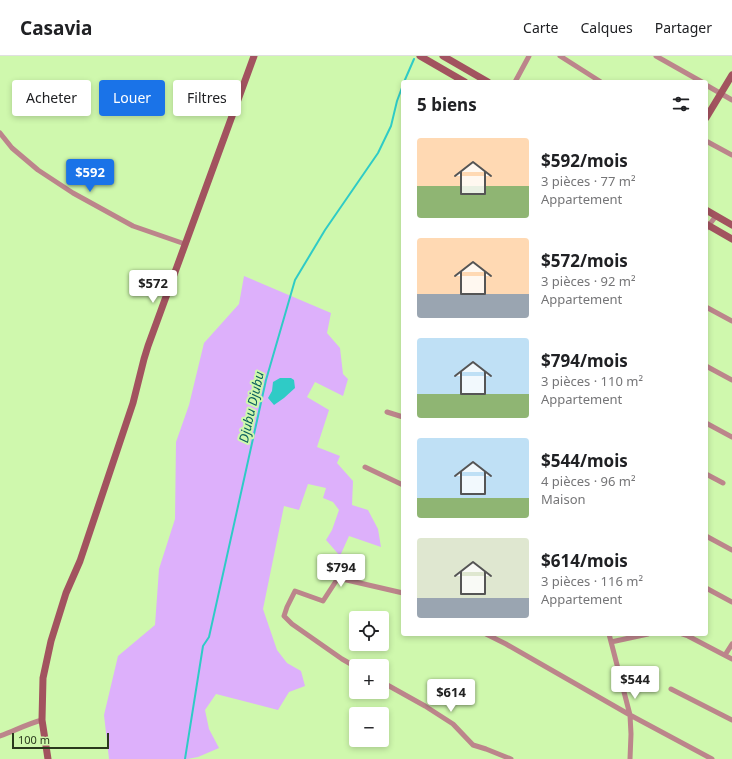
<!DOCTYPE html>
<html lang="fr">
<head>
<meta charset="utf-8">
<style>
	:root { --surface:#fff; --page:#f6f6f6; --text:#202124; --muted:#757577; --line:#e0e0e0; --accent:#1a73e8 }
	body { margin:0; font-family:"Noto Sans",sans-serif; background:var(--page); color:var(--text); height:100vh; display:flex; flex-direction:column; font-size:15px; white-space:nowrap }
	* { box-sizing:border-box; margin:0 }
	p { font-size:13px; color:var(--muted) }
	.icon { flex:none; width:22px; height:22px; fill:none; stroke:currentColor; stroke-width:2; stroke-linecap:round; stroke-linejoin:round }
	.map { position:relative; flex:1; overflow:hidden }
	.details { position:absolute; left:401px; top:24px; width:307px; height:556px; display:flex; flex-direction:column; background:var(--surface); border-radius:4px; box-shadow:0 2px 6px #0003 }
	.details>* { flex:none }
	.guide { position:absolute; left:12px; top:24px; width:329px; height:36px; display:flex; gap:8px }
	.buttons { position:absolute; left:349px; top:555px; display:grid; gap:8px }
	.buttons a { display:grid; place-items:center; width:40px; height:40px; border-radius:4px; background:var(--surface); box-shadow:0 2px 6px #0003; font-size:20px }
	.scale { position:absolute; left:12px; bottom:10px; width:97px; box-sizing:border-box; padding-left:4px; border:2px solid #2a391c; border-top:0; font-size:11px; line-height:14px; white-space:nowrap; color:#2a391c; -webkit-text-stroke:3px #cff8ad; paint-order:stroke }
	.price { position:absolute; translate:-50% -34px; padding:0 9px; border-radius:4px; background:#fff; color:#222; font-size:13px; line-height:26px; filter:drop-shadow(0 1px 2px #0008) }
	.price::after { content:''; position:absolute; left:50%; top:24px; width:12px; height:9px; margin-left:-6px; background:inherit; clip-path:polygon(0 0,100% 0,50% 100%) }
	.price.on { background:var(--accent); color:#fff }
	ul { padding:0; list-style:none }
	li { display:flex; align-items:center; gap:12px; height:100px; padding:0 16px }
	li span { display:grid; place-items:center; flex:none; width:112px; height:80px; border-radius:4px; color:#555 }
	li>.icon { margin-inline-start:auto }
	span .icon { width:48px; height:48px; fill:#fffc; stroke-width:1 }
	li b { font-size:17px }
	h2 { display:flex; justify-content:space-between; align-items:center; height:48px; padding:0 16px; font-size:17px }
	.pill { padding:0 14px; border-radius:4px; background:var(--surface); box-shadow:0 2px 6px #0003; font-size:14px; line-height:36px }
	.pill.on { background:var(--accent); color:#fff }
	header { display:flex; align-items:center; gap:24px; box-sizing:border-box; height:56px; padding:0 20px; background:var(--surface); border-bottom:1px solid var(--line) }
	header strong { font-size:19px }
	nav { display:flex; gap:22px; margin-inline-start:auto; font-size:14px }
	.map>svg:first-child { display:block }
	.green { fill:#ddb0fb }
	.water { fill:#2fcbc6 }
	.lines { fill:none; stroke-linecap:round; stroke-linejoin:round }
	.stream { stroke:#2fcbc6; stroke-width:2 }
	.street { stroke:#bc858b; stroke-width:5 }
	.secondary { stroke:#a2535f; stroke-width:7 }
	.labels { text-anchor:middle; stroke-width:4; stroke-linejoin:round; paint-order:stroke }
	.water-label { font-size:13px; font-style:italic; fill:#0c615e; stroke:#cff8ad }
</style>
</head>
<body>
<header>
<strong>Casavia</strong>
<nav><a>Carte</a><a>Calques</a><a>Partager</a></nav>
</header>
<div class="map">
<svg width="732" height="703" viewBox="0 0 732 703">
	<rect width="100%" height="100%" fill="#cff8ad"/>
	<path class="green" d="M 244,220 L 331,257 L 327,277 L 340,292 L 343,318 L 348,323 L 343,340 L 315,326 L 307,341 L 329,354 L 317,391 L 340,400 L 337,407 L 353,425 L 352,449 L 368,454 L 378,473 L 381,491 L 349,480 L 340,500 L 326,484 L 332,474 L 339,454 L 333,446 L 323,442 L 326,432 L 308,428 L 299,454 L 284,450 L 263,553 L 277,594 L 287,607 L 301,615 L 305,630 L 289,636 L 278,654 L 216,638 L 205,654 L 209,673 L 219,692 L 198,701 L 187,703 L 109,703 L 104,659 L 118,600 L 155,569 L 159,513 L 175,463 L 176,386 L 189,349 L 204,287 L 239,248 Z"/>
	<path class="water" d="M 280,322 L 291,322 L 294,324 L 295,332 L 284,342 L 274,349 L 268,342 L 272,335 L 273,326 Z"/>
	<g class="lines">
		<path class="stream" d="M 404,26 L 414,3
			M 185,703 L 203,590 L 209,581 L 266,324 L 295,224 L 325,174 L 378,97 L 391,70 L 397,45 L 403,29"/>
		<path class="street" d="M 560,0 L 601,26
			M 656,0 L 702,26
			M 515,26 L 529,0
			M 706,29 L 732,44
			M 0,77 L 12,92 L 38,114 L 73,137 L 133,170 L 185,188
			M 706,85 L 732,99
			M 706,173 L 716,160
			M 706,251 L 732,265
			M 706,310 L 732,324
			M 387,356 L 403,361
			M 706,367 L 732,381
			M 365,411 L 403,429
			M 706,418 L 723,427
			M 706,480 L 732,494
			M 706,532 L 732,546
			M 486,578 L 506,588 L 630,659 L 712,703
			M 609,578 L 630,659 L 631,678 L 630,703
			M 682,578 L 688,580 L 732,603
			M 611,586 L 648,578
			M 725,599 L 732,588
			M 356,611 L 342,603 L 292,568 L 284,560 L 287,551 L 295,535 L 323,545 L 338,522 L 403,537
			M 382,626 L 425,650 L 453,668 L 473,689 L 486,693 L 511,703
			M 671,633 L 732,664
			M 0,680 C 14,675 27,668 42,664"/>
		<path class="secondary" d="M 420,0 L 465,26
			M 443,0 L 488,26
			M 706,62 L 732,19
			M 706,154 L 732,169
			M 706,168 L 732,183
			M 48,703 L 42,664 L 43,622 L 51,585 L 66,537 L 80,505 L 133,347 L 144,303 L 148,290 L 254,0"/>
	</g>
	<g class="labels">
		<g class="water-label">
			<text transform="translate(251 351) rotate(-77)" y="5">Djubu Djubu</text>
		</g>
	</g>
</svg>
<div class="buttons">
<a><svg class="icon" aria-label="locate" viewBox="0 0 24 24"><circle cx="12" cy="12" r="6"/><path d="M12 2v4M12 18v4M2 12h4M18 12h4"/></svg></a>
<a>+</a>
<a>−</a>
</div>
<div class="scale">100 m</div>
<b class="price on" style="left:90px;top:137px">$592</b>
<b class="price" style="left:153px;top:248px">$572</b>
<b class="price" style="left:341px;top:532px">$794</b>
<b class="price" style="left:635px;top:644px">$544</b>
<b class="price" style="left:451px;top:657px">$614</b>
<div class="guide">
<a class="pill">Acheter</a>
<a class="pill on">Louer</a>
<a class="pill">Filtres</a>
</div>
<section class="details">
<h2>5 biens<svg class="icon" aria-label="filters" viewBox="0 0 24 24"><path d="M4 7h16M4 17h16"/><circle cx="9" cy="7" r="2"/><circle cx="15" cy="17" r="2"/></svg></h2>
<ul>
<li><span style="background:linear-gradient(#ffd9b3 60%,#8fb573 0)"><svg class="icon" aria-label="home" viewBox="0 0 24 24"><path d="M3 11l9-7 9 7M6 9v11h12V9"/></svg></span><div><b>$592/mois</b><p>3 pièces · 77 m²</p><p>Appartement</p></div></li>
<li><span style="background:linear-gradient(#ffd9b3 70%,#9aa5b1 0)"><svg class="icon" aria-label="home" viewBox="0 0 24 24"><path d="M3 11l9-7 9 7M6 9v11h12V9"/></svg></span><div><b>$572/mois</b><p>3 pièces · 92 m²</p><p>Appartement</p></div></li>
<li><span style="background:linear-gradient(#bfe0f5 70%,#8fb573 0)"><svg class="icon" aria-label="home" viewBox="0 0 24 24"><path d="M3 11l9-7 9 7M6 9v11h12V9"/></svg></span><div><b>$794/mois</b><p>3 pièces · 110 m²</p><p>Appartement</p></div></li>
<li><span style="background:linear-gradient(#bfe0f5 75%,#8fb573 0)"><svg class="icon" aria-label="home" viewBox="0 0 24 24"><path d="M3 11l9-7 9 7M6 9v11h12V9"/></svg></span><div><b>$544/mois</b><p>4 pièces · 96 m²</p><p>Maison</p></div></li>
<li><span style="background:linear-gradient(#dfe7d0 75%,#9aa5b1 0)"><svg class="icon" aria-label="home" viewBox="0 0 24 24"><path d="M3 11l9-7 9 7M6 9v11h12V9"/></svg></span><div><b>$614/mois</b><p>3 pièces · 116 m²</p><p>Appartement</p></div></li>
</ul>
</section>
</div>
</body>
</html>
